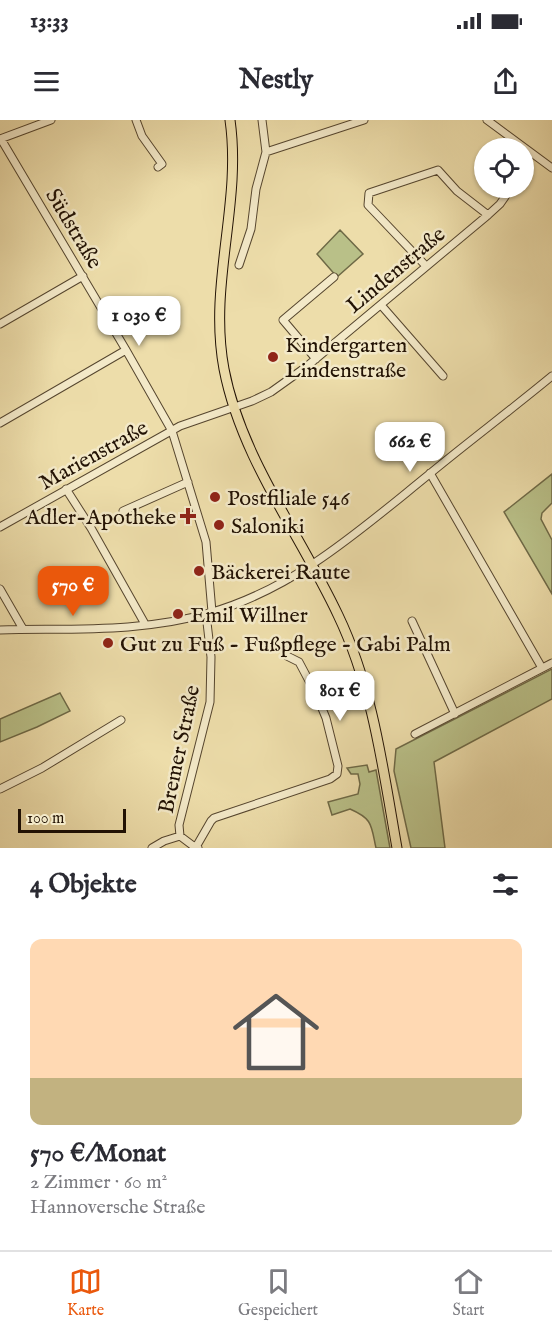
<!DOCTYPE html>
<html lang="de">
<head>
<meta charset="utf-8">
<style>
	:root { --surface:#fff; --page:#f2f2f3; --text:#2b2b33; --muted:#7c7c81; --line:#e1e1e2; --accent:#ea580c }
	body { margin:0; font-family:"IM FELL English",serif; background:var(--page); color:var(--text); height:100vh; display:flex; flex-direction:column; font-size:22px; white-space:nowrap }
	* { box-sizing:border-box; margin:0 }
	p { font-size:20px; color:var(--muted) }
	.icon { flex:none; width:33px; height:33px; fill:none; stroke:currentColor; stroke-width:2; stroke-linecap:round; stroke-linejoin:round }
	.map { position:relative; height:728px; overflow:hidden }
	.drawer { display:flex; flex-direction:column; background:var(--surface); flex:1 }
	.drawer>* { flex:none }
	.tools { position:absolute; left:474px; top:18px; display:grid; gap:12px }
	.tools a { display:grid; place-items:center; width:60px; height:60px; border-radius:50%; background:var(--surface); box-shadow:0 2px 4px #0004; font-size:30px }
	.scale { position:absolute; left:18px; bottom:15px; width:108px; box-sizing:border-box; padding-left:6px; border:3px solid #221204; border-top:0; font-size:16px; line-height:21px; white-space:nowrap; color:#221204; -webkit-text-stroke:4px #f3e9c8; paint-order:stroke }
	.price { position:absolute; translate:-50% -51px; padding:0 14px; border-radius:12px; background:#fff; color:#222; font-size:20px; line-height:39px; filter:drop-shadow(0 2px 3px #0008) }
	.price::after { content:''; position:absolute; left:50%; top:36px; width:18px; height:14px; margin-left:-9px; background:inherit; clip-path:polygon(0 0,100% 0,50% 100%) }
	.price.selected { background:var(--accent); color:#fff }
	ul { padding:0; list-style:none }
	li { display:grid; align-content:center; gap:12px; height:318px; padding:0 30px }
	li span { display:grid; place-items:center; height:186px; border-radius:12px; color:#555 }
	li>.icon { margin-inline-start:auto }
	span .icon { width:108px; height:108px; fill:#fffc; stroke-width:1 }
	li b { font-size:26px }
	h2 { display:flex; justify-content:space-between; align-items:center; height:72px; padding:0 30px; font-size:26px }
	.status { display:flex; justify-content:space-between; align-items:center; height:42px; padding:0 30px; background:var(--surface); direction:ltr }
	.status svg { height:16px; fill:currentColor }
	header { display:flex; justify-content:space-between; align-items:center; height:78px; padding:0 30px; background:var(--surface); font-size:27px; font-weight:700 }
	.tab-bar { display:flex; justify-content:space-around; align-items:center; height:84px; border-top:2px solid var(--line); background:var(--surface); font-size:16px; color:var(--muted) }
	.tab-bar a { display:grid; justify-items:center; gap:3px }
	.tab-bar .selected { color:var(--accent) }
	.map>svg:first-child { display:block }
	.green { fill:#b9c088; stroke:#6e6946; stroke-width:1.5 }
	.lines { fill:none; stroke-linecap:round; stroke-linejoin:round }
	.minor-casing { stroke:#55452e; stroke-width:9 }
	.major-casing { stroke:#221204; stroke-width:11 }
	.minor { stroke:#f3e9c8; stroke-width:7 }
	.major { stroke:#edddaa; stroke-width:9 }
	.poi-dot { fill:#8f2418; stroke:#f3e9c8; stroke-width:2 }
	.labels { text-anchor:middle; stroke-width:5; stroke-linejoin:round; paint-order:stroke }
	.street-label { font-size:22px; fill:#221204; stroke:#f3e9c8 }
	.poi-label { font-size:22px; fill:#221204; stroke:#f3e9c8; text-anchor:start }
</style>
</head>
<body>
<div class="status"><b>13:33</b><svg viewBox="0 0 49 12"><path d="M0 12V9h3v3zM5 12V6h3v6zM10 12V3h3v9zM15 12V0h3v12zM26 1h20v11H26zM47 4h2v5h-2z"/></svg></div>
<header><svg class="icon" aria-label="menu" viewBox="0 0 24 24"><path d="M4 6h16M4 12h16M4 18h16"/></svg>Nestly<svg class="icon" aria-label="share" viewBox="0 0 24 24"><path d="M12 15V3M7 8l5-5 5 5M5 13v7h14v-7"/></svg></header>
<div class="map">
<svg width="552" height="728" viewBox="0 0 552 728">
	<rect width="100%" height="100%" fill="#edddaa"/>
	<filter id="stains"><feTurbulence type="fractalNoise" baseFrequency=".00333" numOctaves="4"/><feColorMatrix values="0 0 0 0 .2 0 0 0 0 .09 0 0 0 0 .02 0 0 0 .5 -.17"/></filter>
	<radialGradient id="worn" r=".72"><stop offset=".6" stop-color="#630" stop-opacity="0"/><stop offset="1" stop-color="#630" stop-opacity=".3"/></radialGradient>
	<path class="green" d="M 340,110 L 363,134 L 337,157 L 317,134 Z
		M 552,354 L 552,383 L 542,393 L 541,399 L 552,420 L 552,474 L 504,392 Z
		M 552,549 L 552,579 L 434,642 L 445,728 L 411,728 L 394,651 L 396,629 Z
		M 60,573 L 70,591 L 37,607 L 0,622 L 0,599 Z
		M 367,645 L 369,652 L 376,650 L 390,728 L 376,728 C 371,705 373,699 350,689 L 332,695 L 328,682 L 358,674 L 360,664 L 358,654 L 351,654 L 347,648 Z"/>
	<g class="lines">
		<g class="minor-casing">
			<path id="minor" d="M 136,0 L 142,16 L 162,44 L 158,47
				M 487,0 L 552,48
				M 0,19 L 51,0
				M 1,19 L 126,230 L 172,311 L 206,422 L 212,492
				M 266,32 L 364,0
				M 524,51 L 528,45
				M 239,145 L 251,109 L 256,69 L 266,32 L 262,0
				M 426,146 L 368,85 L 369,73 L 438,50 L 457,71 L 488,95
				M 381,185 L 443,256
				M 0,204 L 83,156
				M 316,239 L 283,200 L 334,157
				M 0,303 L 126,230
				M 430,353 L 542,548
				M 66,369 L 91,408 L 145,504
				M 123,391 L 188,362
				M 0,407 L 180,306 L 252,281 L 271,272 L 306,247 L 488,95 L 500,84 L 511,68
				M 0,469 L 23,509
				M 412,501 L 455,594
				M 0,510 C 69,508 141,513 209,493 C 294,469 359,411 427,356 C 468,322 511,290 552,256
				M 415,614 L 552,543
				M 0,669 L 42,648 L 121,600
				M 152,728 L 164,721 L 180,716
				M 196,728 L 180,716 L 179,705 L 210,582 L 211,537 L 206,494
				M 198,728 L 196,727 L 211,701 L 214,698 L 330,659 L 337,654 L 338,646 L 326,598 L 316,574 L 299,542 L 287,536"/>
		</g>
		<g class="major-casing">
			<path id="major" d="M 230,0 C 242,84 208,164 224,249 C 241,338 300,414 338,495 C 373,568 383,649 397,728"/>
		</g>
		<use href="#minor" class="minor"/>
		<use href="#major" class="major"/>
	</g>
	<g class="poi-dot">
		<circle cx="273" cy="237" r="6"/>
		<circle cx="215" cy="377" r="6"/>
		<path d="M185 387h6v6h6v6h-6v6h-6v-6h-6v-6h6z"/>
		<circle cx="219" cy="405" r="6"/>
		<circle cx="199" cy="451" r="6"/>
		<circle cx="178" cy="494" r="6"/>
		<circle cx="108" cy="523" r="6"/>
	</g>
	<g class="labels">
		<g class="street-label">
			<text transform="translate(75 108) rotate(59)" y="8">Südstraße</text>
			<text transform="translate(395 149) rotate(-40)" y="8">Lindenstraße</text>
			<text transform="translate(93 334) rotate(-29)" y="8">Marienstraße</text>
			<text transform="translate(178 629) rotate(-78)" y="8">Bremer Straße</text>
		</g>
		<g class="poi-label">
			<text x="285" y="232">Kindergarten<tspan x="285" dy="25">Lindenstraße</tspan></text>
			<text x="227" y="385">Postfiliale 546</text>
			<text x="176" y="404" text-anchor="end">Adler-Apotheke</text>
			<text x="231" y="413">Saloniki</text>
			<text x="211" y="459">Bäckerei Raute</text>
			<text x="190" y="502">Emil Willner</text>
			<text x="120" y="531">Gut zu Fuß - Fußpflege - Gabi Palm</text>
		</g>
	</g>
	<rect width="100%" height="100%" filter="url(#stains)"/>
	<rect width="100%" height="100%" fill="url(#worn)"/>
</svg>
<div class="tools">
<a><svg class="icon" aria-label="locate" viewBox="0 0 24 24"><circle cx="12" cy="12" r="6"/><path d="M12 2v4M12 18v4M2 12h4M18 12h4"/></svg></a>
</div>
<div class="scale">100 m</div>
<b class="price" style="left:139px;top:227px">1 030 €</b>
<b class="price" style="left:410px;top:353px">662 €</b>
<b class="price selected" style="left:73px;top:497px">570 €</b>
<b class="price" style="left:340px;top:602px">801 €</b>
</div>
<section class="drawer">
<h2>4 Objekte<svg class="icon" aria-label="filters" viewBox="0 0 24 24"><path d="M4 7h16M4 17h16"/><circle cx="9" cy="7" r="2"/><circle cx="15" cy="17" r="2"/></svg></h2>
<ul>
<li><span style="background:linear-gradient(#ffd9b3 75%,#c2b280 0)"><svg class="icon" aria-label="home" viewBox="0 0 24 24"><path d="M3 11l9-7 9 7M6 9v11h12V9"/></svg></span><div><b>570 €/Monat</b><p>2 Zimmer · 60 m²</p><p>Hannoversche Straße</p></div></li>
</ul>
</section>
<nav class="tab-bar">
<a class="selected"><svg class="icon" aria-label="map" viewBox="0 0 24 24"><path d="M3 6l6-2 6 2 6-2v14l-6 2-6-2-6 2zM9 4v14M15 6v14"/></svg>Karte</a>
<a><svg class="icon" aria-label="saved" viewBox="0 0 24 24"><path d="M7 4h10v16l-5-4-5 4z"/></svg>Gespeichert</a>
<a><svg class="icon" aria-label="home" viewBox="0 0 24 24"><path d="M3 11l9-7 9 7M6 9v11h12V9"/></svg>Start</a>
</nav>
</body>
</html>
